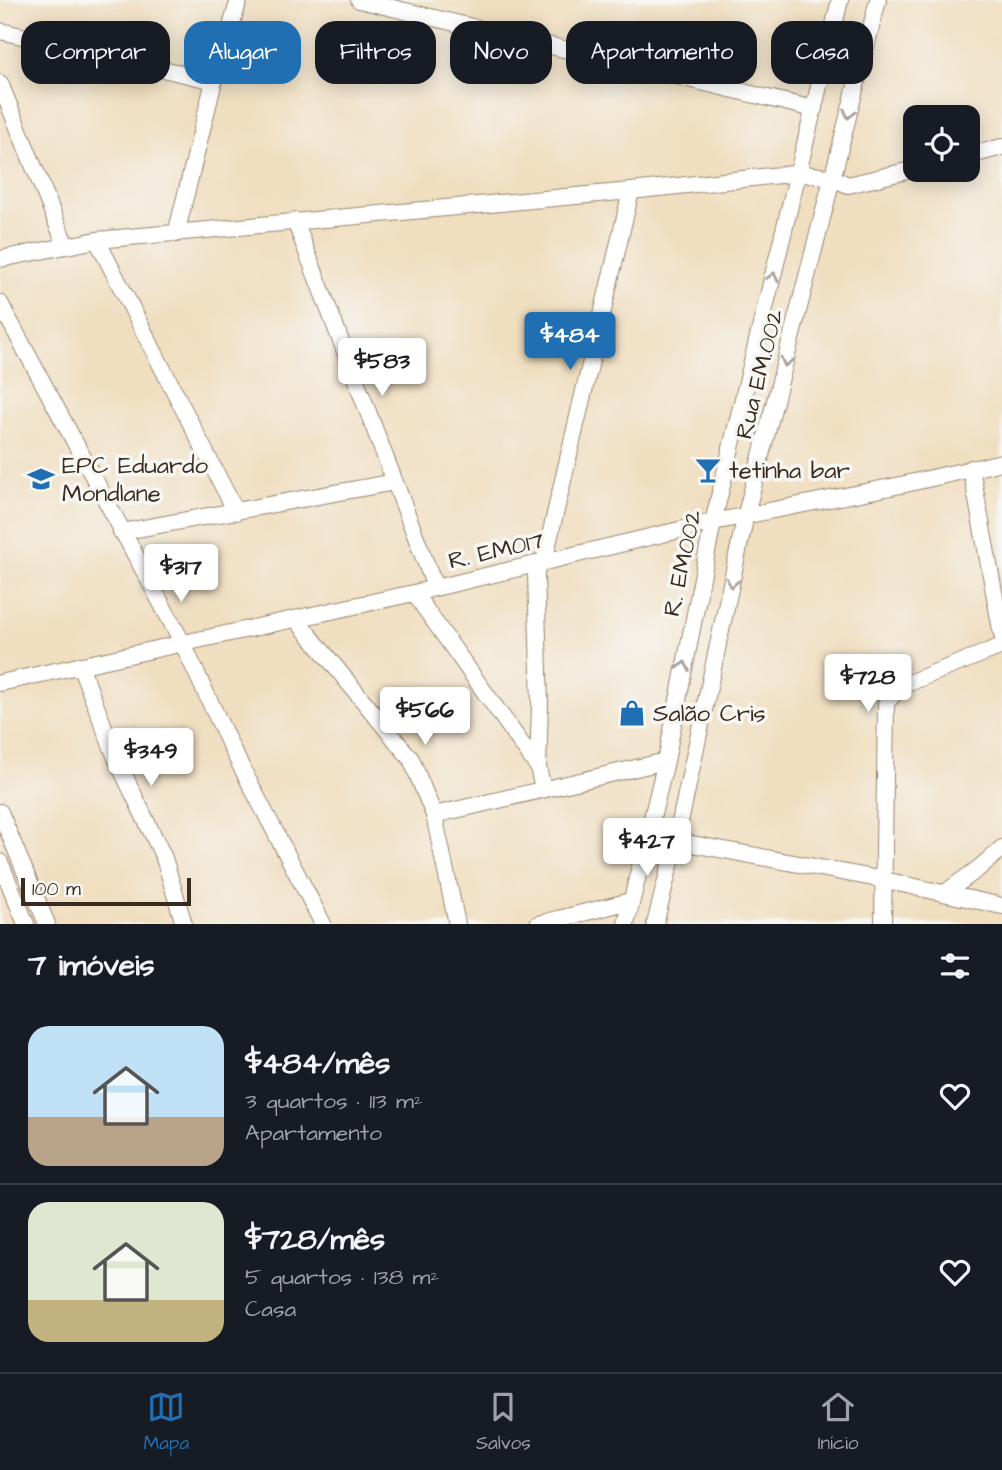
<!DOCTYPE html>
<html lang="pt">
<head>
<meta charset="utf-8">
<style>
	:root { --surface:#171b24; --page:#20242c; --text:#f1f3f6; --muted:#9ea1a6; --line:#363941; --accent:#1f6fb2 }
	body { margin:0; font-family:"Architects Daughter",sans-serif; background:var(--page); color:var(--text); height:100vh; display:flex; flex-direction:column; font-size:26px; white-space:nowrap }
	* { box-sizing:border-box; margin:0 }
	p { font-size:23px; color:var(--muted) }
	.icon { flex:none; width:38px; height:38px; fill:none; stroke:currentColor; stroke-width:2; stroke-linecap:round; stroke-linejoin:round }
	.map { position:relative; height:924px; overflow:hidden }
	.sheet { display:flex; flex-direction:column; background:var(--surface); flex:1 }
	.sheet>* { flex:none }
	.top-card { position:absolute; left:21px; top:21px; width:961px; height:63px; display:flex; gap:14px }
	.controls { position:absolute; left:903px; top:105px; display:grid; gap:14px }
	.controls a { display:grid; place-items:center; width:77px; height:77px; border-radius:14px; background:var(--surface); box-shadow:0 4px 18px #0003; font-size:35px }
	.scale { position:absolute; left:21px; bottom:18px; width:170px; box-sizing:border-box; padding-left:7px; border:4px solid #3b2a1e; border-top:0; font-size:19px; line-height:24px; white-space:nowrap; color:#3b2a1e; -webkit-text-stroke:5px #f6f6f2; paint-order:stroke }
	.price { position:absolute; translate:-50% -60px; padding:0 16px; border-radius:7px; background:#fff; color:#222; font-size:23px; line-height:46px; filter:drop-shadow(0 2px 4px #0008) }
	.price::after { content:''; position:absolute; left:50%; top:42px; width:21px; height:16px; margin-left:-10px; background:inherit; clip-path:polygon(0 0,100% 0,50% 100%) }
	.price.selected { background:var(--accent); color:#fff }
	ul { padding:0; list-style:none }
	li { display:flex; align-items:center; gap:21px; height:175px; padding:0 28px }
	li+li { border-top:2px solid var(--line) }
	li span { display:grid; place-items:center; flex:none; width:196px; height:140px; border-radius:21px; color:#555 }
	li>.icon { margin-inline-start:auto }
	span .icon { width:84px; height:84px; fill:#fffc; stroke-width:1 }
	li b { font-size:30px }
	h2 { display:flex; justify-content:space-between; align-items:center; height:84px; padding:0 28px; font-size:30px }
	.chip { padding:0 24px; border-radius:21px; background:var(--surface); box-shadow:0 4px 18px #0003; font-size:24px; line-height:63px }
	.chip.selected { background:var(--accent); color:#fff }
	.dock { display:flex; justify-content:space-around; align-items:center; height:98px; border-top:2px solid var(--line); background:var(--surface); font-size:19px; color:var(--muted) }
	.dock a { display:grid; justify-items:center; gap:4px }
	.dock .selected { color:var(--accent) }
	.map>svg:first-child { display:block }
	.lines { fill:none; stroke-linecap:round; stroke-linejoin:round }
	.minor-casing { stroke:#96846f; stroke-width:18 }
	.minor { stroke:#fff; stroke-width:16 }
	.oneway { stroke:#a79f9a }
	.labels { text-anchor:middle; stroke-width:7; stroke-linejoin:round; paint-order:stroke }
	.street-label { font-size:24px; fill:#3b2a1e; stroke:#f6f6f2 }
	.poi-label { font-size:24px; fill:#3b2a1e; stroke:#f6f6f2; text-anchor:start }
</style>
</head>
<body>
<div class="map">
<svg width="1002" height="924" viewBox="0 0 1002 924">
	<rect width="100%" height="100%" fill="#f6f6f2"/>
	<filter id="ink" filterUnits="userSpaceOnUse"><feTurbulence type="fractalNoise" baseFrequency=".0143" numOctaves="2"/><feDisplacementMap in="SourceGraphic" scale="14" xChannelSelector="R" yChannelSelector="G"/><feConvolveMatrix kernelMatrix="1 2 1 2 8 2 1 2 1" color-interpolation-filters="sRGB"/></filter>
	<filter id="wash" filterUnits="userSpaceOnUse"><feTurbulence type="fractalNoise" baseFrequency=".00686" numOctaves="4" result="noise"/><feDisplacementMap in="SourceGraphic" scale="28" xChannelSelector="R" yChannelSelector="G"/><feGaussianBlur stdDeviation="1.57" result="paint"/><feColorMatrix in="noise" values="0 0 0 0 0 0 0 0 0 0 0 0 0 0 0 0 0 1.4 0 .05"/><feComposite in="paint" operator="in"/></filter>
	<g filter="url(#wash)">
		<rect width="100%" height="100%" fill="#f0dec0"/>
	</g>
	<g filter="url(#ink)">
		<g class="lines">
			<g class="minor-casing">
				<path id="minor" d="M 359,0 L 814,109
					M 0,31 L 214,81
					M 0,83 L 66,246
					M 968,156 L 1002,147
					M 295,221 L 435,587
					M 176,234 L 214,81 L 239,0
					M 97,240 L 236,512
					M 0,259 L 97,240 L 631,191 L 799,173 L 833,178 L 848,185 L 915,169
					M 0,303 L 182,642 L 232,749 L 323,924
					M 971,468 L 1002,635
					M 121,532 L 395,482
					M 544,561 L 631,191
					M 537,563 L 536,575 L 540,704 L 538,767
					M 414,593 L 538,767 L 543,789
					M 296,619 L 411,759 L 434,815 L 457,924
					M 80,665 L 116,758 L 164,858 L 184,924
					M 0,683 L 414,593 L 713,522 L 901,485 L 1002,462
					M 0,812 L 47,924
					M 434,815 L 666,761
					M 676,841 L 884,880 L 1002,906
					M 0,862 L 26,924
					M 945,893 L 979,868 L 1002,848
					M 538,924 L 631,901
					M 626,924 L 666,761 L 713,522 L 840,0
					M 655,924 L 676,841 L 746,514 L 878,0
					M 883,924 L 886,703 L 901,686 L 1002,646"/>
			</g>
			<use href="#minor" class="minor"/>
		</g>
		<defs><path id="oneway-chevron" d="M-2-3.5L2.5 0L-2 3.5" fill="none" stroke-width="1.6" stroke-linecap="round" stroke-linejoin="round" transform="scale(1.75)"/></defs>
		<g class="oneway">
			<use href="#oneway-chevron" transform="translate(849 114) rotate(104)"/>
			<use href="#oneway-chevron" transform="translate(773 277) rotate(-76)"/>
			<use href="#oneway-chevron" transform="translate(786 362) rotate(104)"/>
			<use href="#oneway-chevron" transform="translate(732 583) rotate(102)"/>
			<use href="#oneway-chevron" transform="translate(684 666) rotate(-79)"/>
		</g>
	</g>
	<defs>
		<g id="bar-bare" transform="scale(2.1)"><path d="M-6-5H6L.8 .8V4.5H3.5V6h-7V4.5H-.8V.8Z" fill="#1f6fb2" stroke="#f6f6f2" stroke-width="2.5" paint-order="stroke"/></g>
		<g id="school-bare" transform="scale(2.1)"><path d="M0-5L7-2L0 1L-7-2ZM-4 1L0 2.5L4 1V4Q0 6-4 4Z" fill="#1f6fb2" stroke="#f6f6f2" stroke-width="2.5" paint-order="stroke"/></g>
		<g id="shop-bare" transform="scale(2.1)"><path d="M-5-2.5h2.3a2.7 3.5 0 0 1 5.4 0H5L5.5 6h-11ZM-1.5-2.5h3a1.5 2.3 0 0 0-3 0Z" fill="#1f6fb2" stroke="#f6f6f2" stroke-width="2.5" paint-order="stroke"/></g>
	</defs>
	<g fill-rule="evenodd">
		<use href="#bar-bare" x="708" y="470"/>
		<use href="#school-bare" x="41" y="479"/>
		<use href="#shop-bare" x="632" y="713"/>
	</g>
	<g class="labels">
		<g class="street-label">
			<text transform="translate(759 374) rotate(-76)" y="8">Rua EM.002</text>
			<text transform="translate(496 550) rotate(-13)" y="8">R. EM017</text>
			<text transform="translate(682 563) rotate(-78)" y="8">R. EM002</text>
		</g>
		<g class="poi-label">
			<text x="62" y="473">EPC Eduardo<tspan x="62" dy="28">Mondlane</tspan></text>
			<text x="729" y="478">tetinha bar</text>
			<text x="653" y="721">Salão Cris</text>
		</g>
	</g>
</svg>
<div class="controls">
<a><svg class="icon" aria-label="locate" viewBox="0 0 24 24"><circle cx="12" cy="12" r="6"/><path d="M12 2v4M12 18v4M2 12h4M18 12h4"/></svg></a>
</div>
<div class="scale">100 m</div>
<b class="price selected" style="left:570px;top:372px">$484</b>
<b class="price" style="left:382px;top:398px">$583</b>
<b class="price" style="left:181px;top:604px">$317</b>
<b class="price" style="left:868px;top:714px">$728</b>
<b class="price" style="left:425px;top:747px">$566</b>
<b class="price" style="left:151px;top:788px">$349</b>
<b class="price" style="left:647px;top:878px">$427</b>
<div class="top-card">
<a class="chip">Comprar</a>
<a class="chip selected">Alugar</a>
<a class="chip">Filtros</a>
<a class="chip">Novo</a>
<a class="chip">Apartamento</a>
<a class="chip">Casa</a>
</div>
</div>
<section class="sheet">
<h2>7 imóveis<svg class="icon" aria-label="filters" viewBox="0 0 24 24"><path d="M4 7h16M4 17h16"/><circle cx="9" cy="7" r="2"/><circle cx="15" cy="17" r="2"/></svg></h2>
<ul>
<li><span style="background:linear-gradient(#bfe0f5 65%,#b9a48a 0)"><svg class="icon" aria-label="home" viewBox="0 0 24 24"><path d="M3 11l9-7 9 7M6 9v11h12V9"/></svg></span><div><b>$484/mês</b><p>3 quartos · 113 m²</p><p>Apartamento</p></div><svg class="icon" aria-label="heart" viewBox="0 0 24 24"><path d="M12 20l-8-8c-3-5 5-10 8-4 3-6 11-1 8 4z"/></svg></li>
<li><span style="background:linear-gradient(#dfe7d0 70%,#c2b280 0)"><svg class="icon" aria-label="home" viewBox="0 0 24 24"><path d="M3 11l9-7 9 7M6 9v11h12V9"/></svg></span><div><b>$728/mês</b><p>5 quartos · 138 m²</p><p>Casa</p></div><svg class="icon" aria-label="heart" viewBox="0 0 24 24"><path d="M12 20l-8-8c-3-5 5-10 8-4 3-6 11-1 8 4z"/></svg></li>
</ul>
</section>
<nav class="dock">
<a class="selected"><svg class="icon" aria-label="map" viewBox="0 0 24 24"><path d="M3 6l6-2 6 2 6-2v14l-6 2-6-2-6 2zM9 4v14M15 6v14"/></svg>Mapa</a>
<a><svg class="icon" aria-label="saved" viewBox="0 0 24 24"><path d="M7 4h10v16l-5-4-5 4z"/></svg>Salvos</a>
<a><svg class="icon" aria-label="home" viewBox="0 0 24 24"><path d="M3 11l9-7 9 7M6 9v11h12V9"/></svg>Início</a>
</nav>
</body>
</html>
